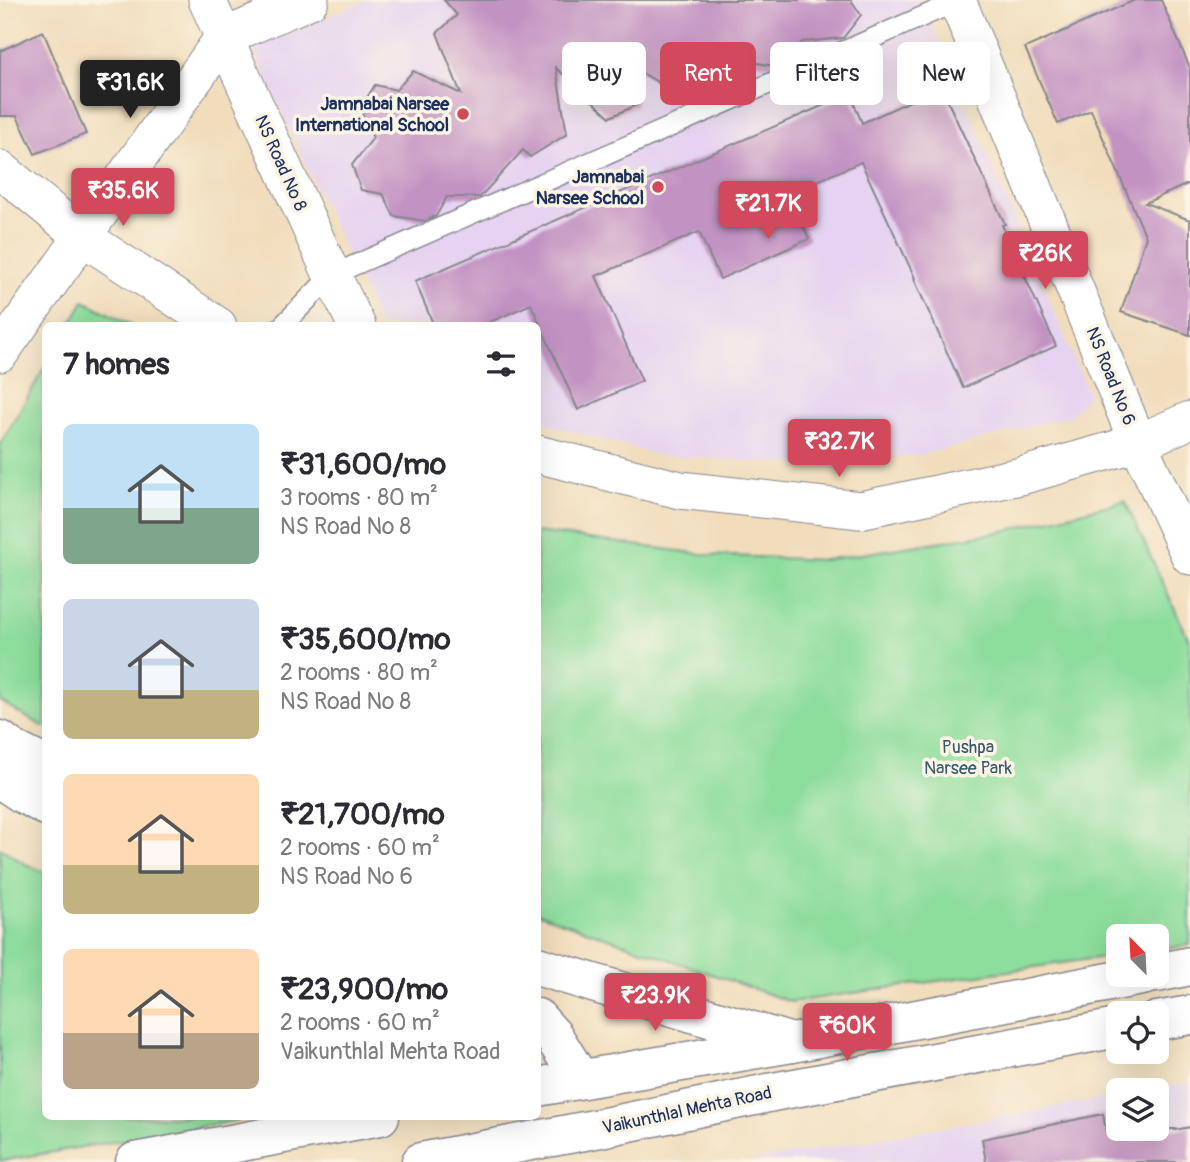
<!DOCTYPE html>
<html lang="en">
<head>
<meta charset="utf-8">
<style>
	:root { --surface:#fff; --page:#f7f7f7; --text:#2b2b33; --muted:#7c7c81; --accent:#d1495b }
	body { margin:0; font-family:Pangolin,sans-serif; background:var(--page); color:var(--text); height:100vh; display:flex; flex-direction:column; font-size:26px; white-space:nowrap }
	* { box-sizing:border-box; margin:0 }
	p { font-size:23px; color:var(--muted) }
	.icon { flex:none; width:38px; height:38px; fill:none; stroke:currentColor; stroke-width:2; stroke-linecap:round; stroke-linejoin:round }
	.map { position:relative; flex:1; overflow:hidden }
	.details { position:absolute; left:42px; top:322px; width:499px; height:798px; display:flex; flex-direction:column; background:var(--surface); border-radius:10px; box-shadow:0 7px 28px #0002 }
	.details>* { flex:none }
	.hud { position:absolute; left:562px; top:42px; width:523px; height:63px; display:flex; gap:14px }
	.needle { width:46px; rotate:336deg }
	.controls { position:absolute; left:1106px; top:924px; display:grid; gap:14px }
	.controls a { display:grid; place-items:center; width:63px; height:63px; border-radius:10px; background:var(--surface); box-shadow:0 7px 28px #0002; font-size:35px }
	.price { position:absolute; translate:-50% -60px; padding:0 16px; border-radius:7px; background:var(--accent); color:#fff; font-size:23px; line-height:46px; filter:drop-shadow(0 2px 4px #0008) }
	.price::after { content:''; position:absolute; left:50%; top:42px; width:21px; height:16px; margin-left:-10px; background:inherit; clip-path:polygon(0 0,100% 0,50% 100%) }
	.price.active { background:#222; color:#fff }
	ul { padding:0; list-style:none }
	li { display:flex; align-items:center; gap:21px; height:175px; padding:0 21px }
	li span { display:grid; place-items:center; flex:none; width:196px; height:140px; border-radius:10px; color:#555 }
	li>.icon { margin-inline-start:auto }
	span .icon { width:84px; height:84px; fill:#fffc; stroke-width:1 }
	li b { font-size:30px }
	h2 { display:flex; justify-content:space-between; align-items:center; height:84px; padding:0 21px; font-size:30px }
	.chip { padding:0 24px; border-radius:10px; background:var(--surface); box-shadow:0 7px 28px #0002; font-size:24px; line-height:63px }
	.chip.active { background:var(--accent); color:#fff }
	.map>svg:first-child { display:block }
	.built { fill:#e5d3f1 }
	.green { fill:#8ddd9c; stroke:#54867d; stroke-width:2 }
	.building { fill:#c292c2 }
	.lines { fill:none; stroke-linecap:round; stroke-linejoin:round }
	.service-casing { stroke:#86868d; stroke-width:22 }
	.minor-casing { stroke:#86868d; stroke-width:39 }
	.tertiary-casing { stroke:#86868d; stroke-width:41 }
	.secondary-casing { stroke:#86868d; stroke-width:41 }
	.service { stroke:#fff; stroke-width:19 }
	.minor { stroke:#fff; stroke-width:37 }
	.tertiary { stroke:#fff; stroke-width:38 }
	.secondary { stroke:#fff; stroke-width:38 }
	.poi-dot { fill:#d1495b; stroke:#fcf5e5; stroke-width:2.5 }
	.labels { text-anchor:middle; stroke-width:7; stroke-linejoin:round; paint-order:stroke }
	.poi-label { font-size:18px; font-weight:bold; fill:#1b2f5e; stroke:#fcf5e5; text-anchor:end }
	.street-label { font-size:18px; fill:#1b2f5e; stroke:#fcf5e5 }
	.park-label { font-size:18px; fill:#385a6e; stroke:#fcf5e5 }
</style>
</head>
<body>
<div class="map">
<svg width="1190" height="1162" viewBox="0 0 1190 1162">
	<rect width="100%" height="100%" fill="#fcf5e5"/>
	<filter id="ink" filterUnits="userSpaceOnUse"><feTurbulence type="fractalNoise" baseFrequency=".0143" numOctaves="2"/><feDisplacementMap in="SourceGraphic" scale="14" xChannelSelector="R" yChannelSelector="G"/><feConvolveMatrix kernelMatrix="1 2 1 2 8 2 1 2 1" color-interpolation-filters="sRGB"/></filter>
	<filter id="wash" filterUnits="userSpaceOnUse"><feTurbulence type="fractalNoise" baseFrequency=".00686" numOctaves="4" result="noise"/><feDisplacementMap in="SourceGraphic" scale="28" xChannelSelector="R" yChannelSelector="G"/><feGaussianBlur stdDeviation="1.57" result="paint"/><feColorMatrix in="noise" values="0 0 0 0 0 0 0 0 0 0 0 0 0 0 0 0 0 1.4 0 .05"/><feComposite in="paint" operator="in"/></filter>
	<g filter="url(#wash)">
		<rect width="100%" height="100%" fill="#f1ddbc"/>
		<path class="built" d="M 367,0 L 922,0 L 1089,395 L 1070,416 L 925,454 L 818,466 L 659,455 L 537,421 L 537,326 L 379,325 L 253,49 Z
			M 1190,1083 L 1190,1162 L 747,1162 L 1118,1096 L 1118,1129 L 1157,1129 L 1157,1090 L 1149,1090 Z"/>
		<path class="green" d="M 84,301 L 131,325 L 70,325 Z
			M 45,367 L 45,727 L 24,716 L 0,701 L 0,445 Z
			M 1125,501 L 1190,642 L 1190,945 L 1157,950 L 1157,936 L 1118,936 L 1118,955 L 791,1002 L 537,913 L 537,532 L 708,555 L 824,560 L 1000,532 Z
			M 0,848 L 27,865 L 45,872 L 46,1116 L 258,1117 L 0,1161 Z"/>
		<g id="blocks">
			<path class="building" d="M 444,0 L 851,0 L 861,15 L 843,38 L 802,42 L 789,62 L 778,67 L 721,56 L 717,83 L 669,89 L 637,70 L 637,105 L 610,117 L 556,68 L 567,134 L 530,157 L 523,150 L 480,197 L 447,197 L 436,216 L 425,221 L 394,216 L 383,194 L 361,190 L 352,165 L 373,138 L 360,109 L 375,85 L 396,90 L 413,71 L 461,94 L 437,33 L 457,15 Z
				M 1135,0 L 1161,0 L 1190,68 L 1190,183 L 1145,203 L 1190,220 L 1190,335 L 1121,312 L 1146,237 L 1091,110 L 1058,124 L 1025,48 Z
				M 43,31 L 86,134 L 35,154 L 17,116 L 0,116 L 0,51 Z
				M 941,87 L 1005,224 L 1002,225 L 1056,346 L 963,388 L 914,279 L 915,278 L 861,162 L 789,193 L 809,239 L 720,279 L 699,232 L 596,276 L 642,381 L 578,410 L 531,304 L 481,326 L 434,326 L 415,281 L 850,94 L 862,123 Z
				M 1103,1114 L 1106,1132 L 1130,1129 L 1175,1129 L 1175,1130 L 1190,1127 L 1190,1162 L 986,1162 L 982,1139 Z"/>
		</g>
	</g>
	<g filter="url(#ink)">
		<use href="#blocks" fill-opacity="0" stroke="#86868d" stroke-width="2"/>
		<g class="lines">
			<g class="service-casing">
				<path id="service" d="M 282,326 L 332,275 L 958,1"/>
			</g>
			<g class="minor-casing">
				<path id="minor" d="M 207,0 L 332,275 L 357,326
					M 957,0 L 1138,443 L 1190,556
					M 0,169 L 83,237 L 218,326
					M 0,353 L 224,37 L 310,0
					M 537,454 L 680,490 L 860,510 L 1021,476 L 1138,443 L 1190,420"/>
			</g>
			<g class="tertiary-casing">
				<path id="tertiary" d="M 0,740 L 12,749 L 46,766
					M 0,779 L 23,794 L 46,806
					M 537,966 L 792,1043
					M 537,1018 L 554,1037 L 580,1079"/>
			</g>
			<g class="secondary-casing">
				<path id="secondary" d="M 1157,973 L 1190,966
					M 1157,1021 L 1190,1015
					M 537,1087 L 792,1043 L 1146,975
					M 135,1162 L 380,1116
					M 421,1162 L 600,1128 L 778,1091 L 1118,1028"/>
			</g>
			<use href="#service" class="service"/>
			<use href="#minor" class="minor"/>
			<use href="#tertiary" class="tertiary"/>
			<use href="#secondary" class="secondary"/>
		</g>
	</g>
	<g class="poi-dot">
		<circle cx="463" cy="114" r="7"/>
		<circle cx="658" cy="187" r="7"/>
	</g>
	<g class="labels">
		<g class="poi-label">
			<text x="449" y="110">Jamnabai Narsee<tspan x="449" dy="21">International School</tspan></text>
			<text x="644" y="183">Jamnabai<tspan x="644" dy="21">Narsee School</tspan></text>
		</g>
		<g class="street-label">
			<text transform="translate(281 163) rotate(66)" y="6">NS Road No 8</text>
			<text transform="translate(1111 376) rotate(68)" y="6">NS Road No 6</text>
			<text transform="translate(687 1110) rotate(-12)" y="6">Vaikunthlal Mehta Road</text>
		</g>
		<g class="park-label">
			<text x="968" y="753">Pushpa<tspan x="968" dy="21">Narsee Park</tspan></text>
		</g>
	</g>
</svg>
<div class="controls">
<a><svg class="needle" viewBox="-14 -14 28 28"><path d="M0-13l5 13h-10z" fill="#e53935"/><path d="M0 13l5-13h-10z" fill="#7c7c81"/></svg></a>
<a><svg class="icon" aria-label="locate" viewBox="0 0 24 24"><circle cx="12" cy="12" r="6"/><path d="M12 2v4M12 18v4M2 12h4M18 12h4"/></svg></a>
<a><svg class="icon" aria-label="layers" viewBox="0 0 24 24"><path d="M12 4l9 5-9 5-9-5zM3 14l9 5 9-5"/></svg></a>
</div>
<b class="price active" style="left:130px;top:120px">₹31.6K</b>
<b class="price" style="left:123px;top:228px">₹35.6K</b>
<b class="price" style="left:768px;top:241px">₹21.7K</b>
<b class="price" style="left:1045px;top:291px">₹26K</b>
<b class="price" style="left:839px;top:479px">₹32.7K</b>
<b class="price" style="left:655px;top:1033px">₹23.9K</b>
<b class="price" style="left:847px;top:1063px">₹60K</b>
<div class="hud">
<a class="chip">Buy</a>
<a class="chip active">Rent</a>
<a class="chip">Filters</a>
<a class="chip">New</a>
</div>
<section class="details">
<h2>7 homes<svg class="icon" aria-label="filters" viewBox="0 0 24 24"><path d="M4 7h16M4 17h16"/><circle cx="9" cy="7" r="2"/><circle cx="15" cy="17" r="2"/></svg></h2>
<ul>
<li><span style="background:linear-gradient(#bfe0f5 60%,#7fa58c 0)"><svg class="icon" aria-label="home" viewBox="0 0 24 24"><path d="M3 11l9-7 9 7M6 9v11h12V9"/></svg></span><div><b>₹31,600/mo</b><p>3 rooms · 80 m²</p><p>NS Road No 8</p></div></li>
<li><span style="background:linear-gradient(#c9d6e8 65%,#c2b280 0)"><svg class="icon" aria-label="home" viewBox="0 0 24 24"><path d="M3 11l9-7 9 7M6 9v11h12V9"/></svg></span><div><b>₹35,600/mo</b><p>2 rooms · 80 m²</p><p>NS Road No 8</p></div></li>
<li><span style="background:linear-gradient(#ffd9b3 65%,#c2b280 0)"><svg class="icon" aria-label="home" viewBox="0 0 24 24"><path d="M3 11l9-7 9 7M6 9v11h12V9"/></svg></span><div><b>₹21,700/mo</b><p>2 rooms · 60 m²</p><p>NS Road No 6</p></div></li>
<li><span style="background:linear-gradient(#ffd9b3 60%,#b9a48a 0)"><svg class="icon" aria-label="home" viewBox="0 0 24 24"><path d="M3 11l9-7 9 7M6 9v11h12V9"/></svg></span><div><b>₹23,900/mo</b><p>2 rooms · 60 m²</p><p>Vaikunthlal Mehta Road</p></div></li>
</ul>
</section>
</div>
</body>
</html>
